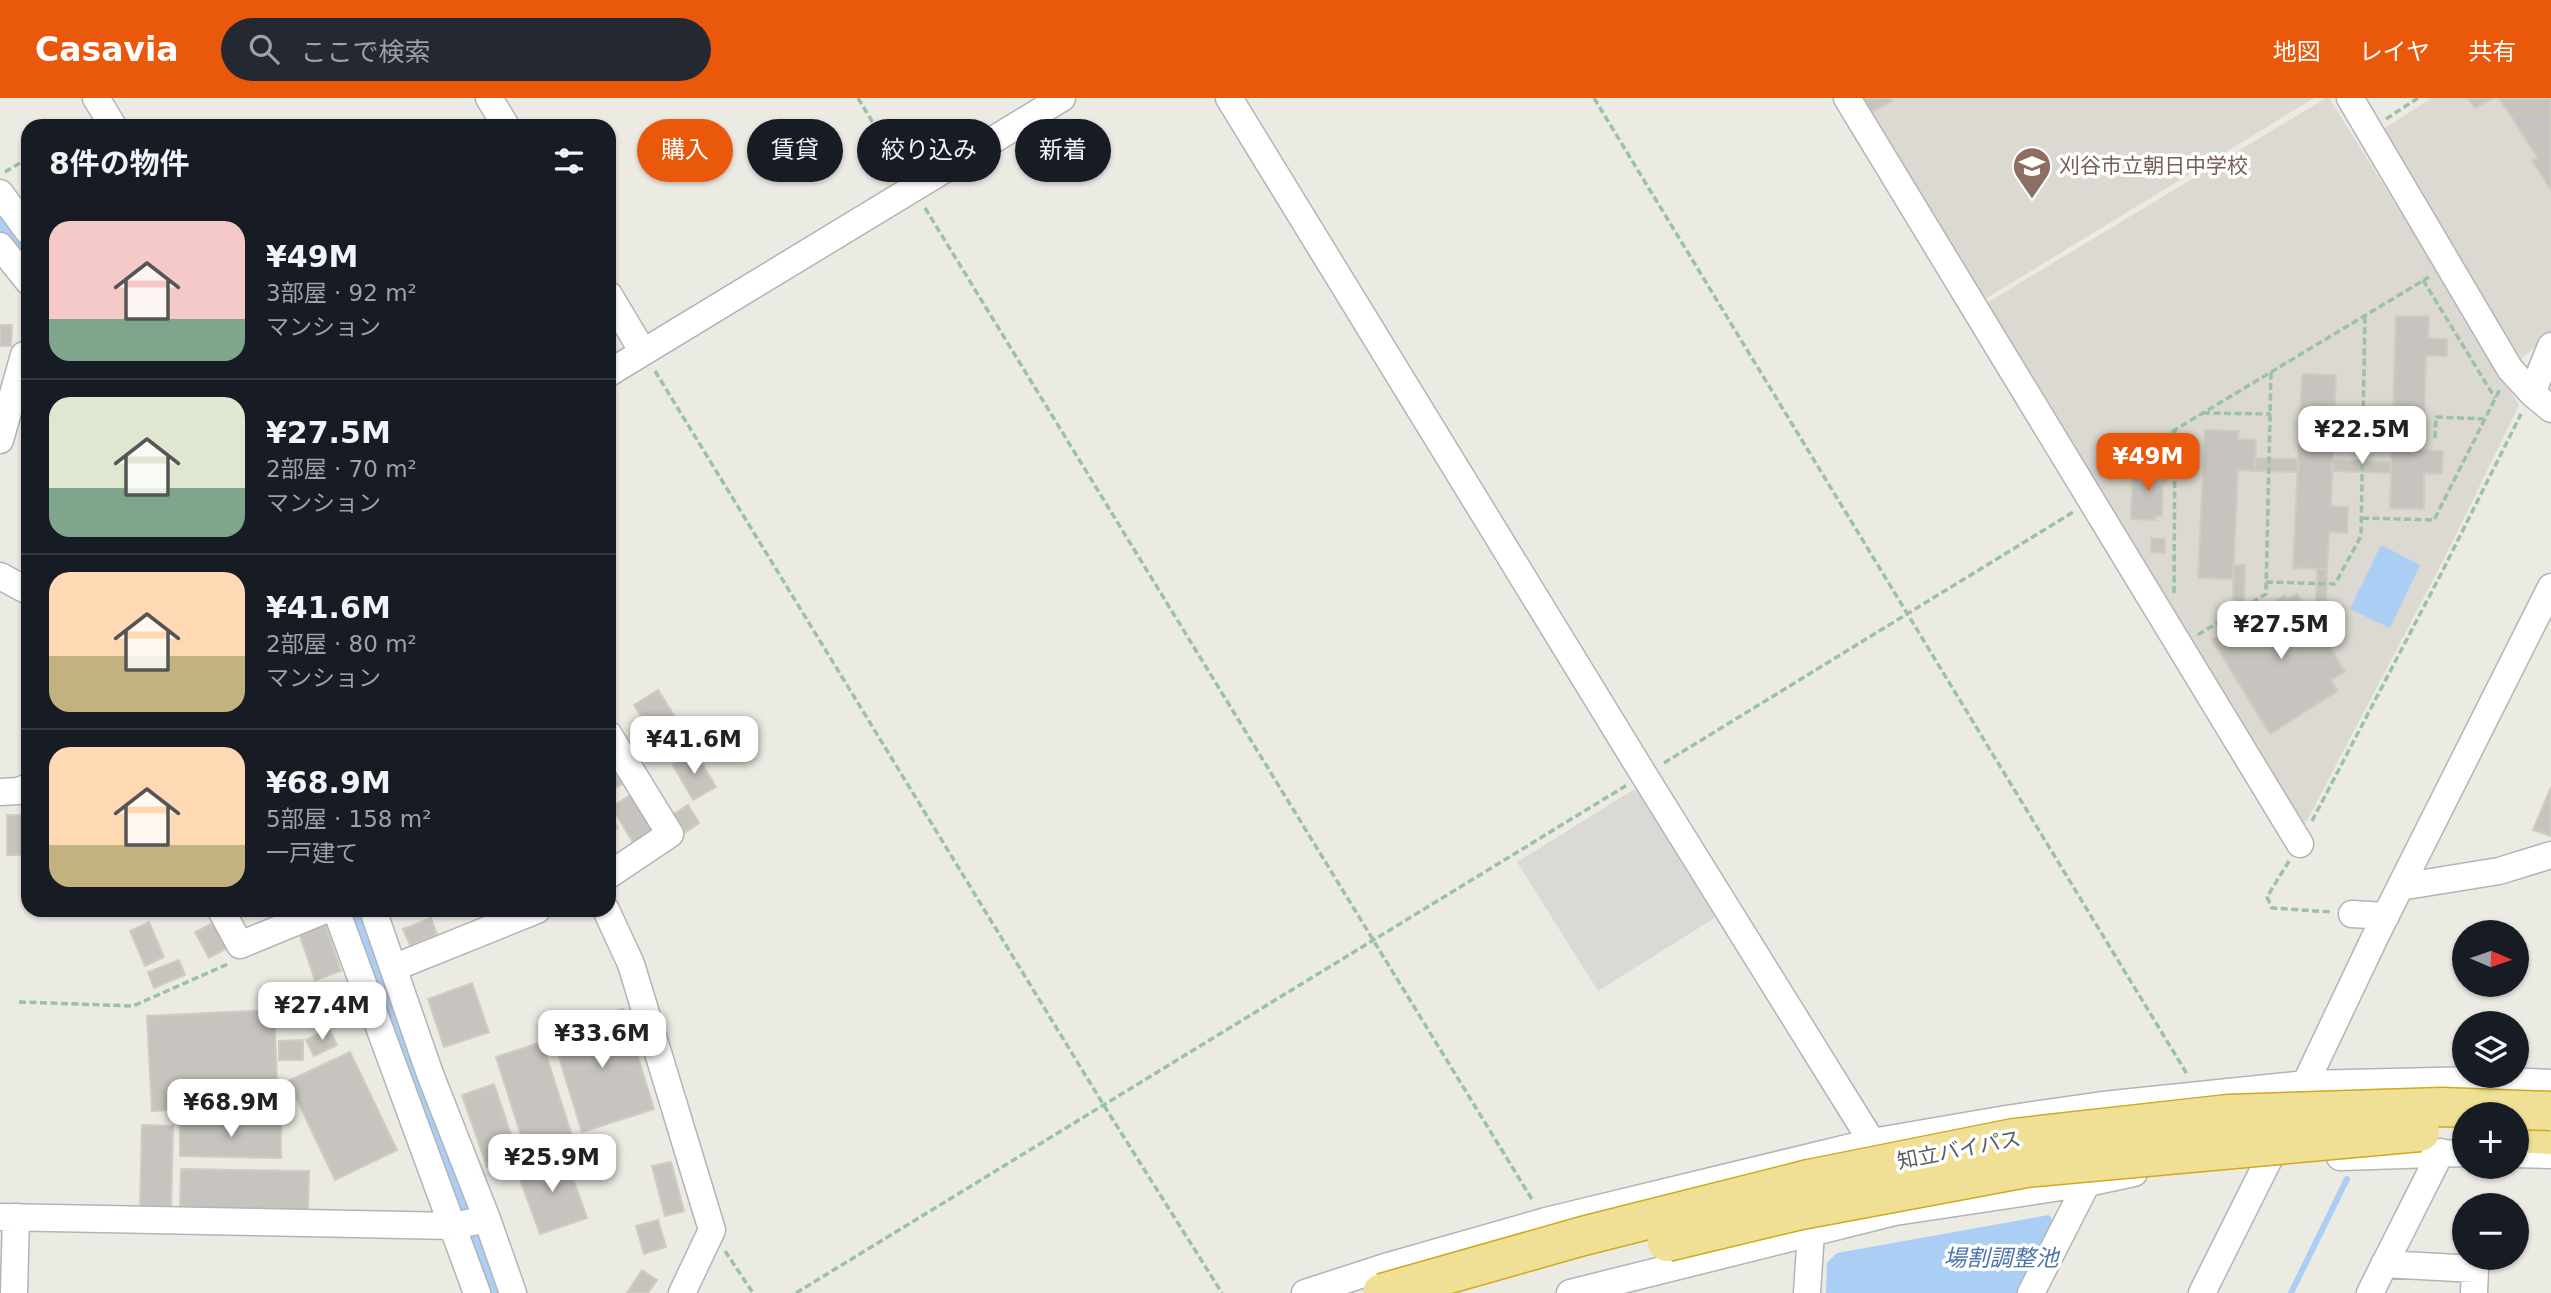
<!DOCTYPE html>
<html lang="ja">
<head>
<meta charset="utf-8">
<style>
	:root { --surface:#171b24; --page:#242831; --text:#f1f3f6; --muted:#9ea1a6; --line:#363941; --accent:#ea580c }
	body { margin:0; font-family:"DejaVu Sans","Noto Sans JP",sans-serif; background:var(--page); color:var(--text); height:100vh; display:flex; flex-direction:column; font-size:26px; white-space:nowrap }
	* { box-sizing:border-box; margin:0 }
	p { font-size:23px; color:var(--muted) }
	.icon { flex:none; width:38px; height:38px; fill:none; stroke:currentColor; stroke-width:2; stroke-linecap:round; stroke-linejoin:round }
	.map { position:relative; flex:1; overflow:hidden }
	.side { position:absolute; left:21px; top:21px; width:595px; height:798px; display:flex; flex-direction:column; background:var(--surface); border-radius:21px; box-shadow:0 2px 5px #0004 }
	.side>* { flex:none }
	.banner { position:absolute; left:637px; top:21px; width:665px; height:63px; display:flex; gap:14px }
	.needle { width:46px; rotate:92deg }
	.buttons { position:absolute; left:2452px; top:822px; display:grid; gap:14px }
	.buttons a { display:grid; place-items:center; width:77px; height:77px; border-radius:50%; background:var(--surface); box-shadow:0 2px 5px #0004; font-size:35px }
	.price { position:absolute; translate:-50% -60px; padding:0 16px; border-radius:14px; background:#fff; color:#222; font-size:23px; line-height:46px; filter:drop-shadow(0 2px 4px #0008) }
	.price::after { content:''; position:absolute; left:50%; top:42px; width:21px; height:16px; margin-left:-10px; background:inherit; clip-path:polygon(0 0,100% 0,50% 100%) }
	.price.selected { background:var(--accent); color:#fff }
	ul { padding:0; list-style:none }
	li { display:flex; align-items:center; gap:21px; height:175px; padding:0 28px }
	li+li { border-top:2px solid var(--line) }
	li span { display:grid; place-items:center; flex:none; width:196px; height:140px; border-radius:21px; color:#555 }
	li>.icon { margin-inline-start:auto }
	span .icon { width:84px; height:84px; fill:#fffc; stroke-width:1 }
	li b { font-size:30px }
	h2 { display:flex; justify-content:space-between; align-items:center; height:84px; padding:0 28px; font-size:30px }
	.chip { padding:0 24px; border-radius:32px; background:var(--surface); box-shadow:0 2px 5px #0004; font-size:24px; line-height:63px }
	.chip.selected { background:var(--accent); color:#fff }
	header { display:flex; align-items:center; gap:42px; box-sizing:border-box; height:98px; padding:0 35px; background:var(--accent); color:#fff }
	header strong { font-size:33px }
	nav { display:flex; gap:38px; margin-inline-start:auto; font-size:24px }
	.search { width:490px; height:63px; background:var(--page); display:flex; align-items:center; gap:18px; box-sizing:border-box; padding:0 24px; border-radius:38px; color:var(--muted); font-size:26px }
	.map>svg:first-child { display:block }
	.industrial { fill:#dad9d5 }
	.education { fill:#dbd9d1 }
	.water { fill:#abcef4 }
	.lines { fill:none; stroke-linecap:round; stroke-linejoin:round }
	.stream { stroke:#abcef4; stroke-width:6 }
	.canal { stroke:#abcef4; stroke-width:19 }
	.building { fill:#c7c4bf; stroke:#cfccc2; stroke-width:2 }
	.minor-casing { stroke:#b3b4b8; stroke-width:29 }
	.highway-casing { stroke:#d2a81c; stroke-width:41 }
	.path { stroke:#9cc0a9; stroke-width:3.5; stroke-dasharray:7 3.5; stroke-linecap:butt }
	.minor { stroke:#fff; stroke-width:26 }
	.highway { stroke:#efe096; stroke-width:38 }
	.highway-bridge-casing { stroke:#d2a81c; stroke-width:41; stroke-linecap:butt }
	.highway-bridge { stroke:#efe096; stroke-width:38 }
	.labels { text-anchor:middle; stroke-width:7; stroke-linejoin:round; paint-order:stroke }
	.education-label { font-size:21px; fill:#785e54; stroke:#fff; text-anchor:start }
	.street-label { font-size:21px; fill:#5b5d61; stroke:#fff }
	.water-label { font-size:23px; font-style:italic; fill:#4e74ab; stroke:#fff }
</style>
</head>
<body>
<header>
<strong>Casavia</strong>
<div class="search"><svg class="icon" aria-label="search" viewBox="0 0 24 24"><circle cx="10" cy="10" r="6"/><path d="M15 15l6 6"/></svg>ここで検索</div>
<nav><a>地図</a><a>レイヤ</a><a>共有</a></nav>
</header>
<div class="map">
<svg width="2551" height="1195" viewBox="0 0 2551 1195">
	<rect width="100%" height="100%" fill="#ebeae3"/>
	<path class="industrial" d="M 1633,692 L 1643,693 L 1721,816 L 1598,893 L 1517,764 Z"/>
	<path class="education" d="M 1856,0 L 2314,0 L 1980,204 Z
		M 2326,0 L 2329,0 L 2452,196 L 2519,307 L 2445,459 L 2302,732 L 1982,208 Z
		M 2432,0 L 2551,0 L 2551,237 L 2514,266 L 2380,33 Z"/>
	<path class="water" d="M 2381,447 L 2420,467 L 2390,530 L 2350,511 Z
		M 2049,1117 L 2056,1127 L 2022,1195 L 1826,1195 L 1827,1165 L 1837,1155 Z"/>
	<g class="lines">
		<path class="stream" d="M 2291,1195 L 2347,1081"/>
		<path class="canal" d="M 0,126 L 28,163
			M 352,812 L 493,1195"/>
	</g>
	<path class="building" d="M 1864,0 L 1890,0 L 1892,3 L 1872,14 Z
		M 2468,0 L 2494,0 L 2475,10 Z
		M 2499,0 L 2551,0 L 2551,92 L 2532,62 L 2538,60 Z
		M 2396,218 L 2429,218 L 2428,240 L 2447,241 L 2447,258 L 2426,258 L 2423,352 L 2443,353 L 2442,376 L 2424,375 L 2424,411 L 2390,410 Z
		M 0,227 L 12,227 L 11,248 L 0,248 Z
		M 2302,276 L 2336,277 L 2331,408 L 2348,409 L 2347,435 L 2329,434 L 2327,471 L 2293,470 Z
		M 2205,332 L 2239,333 L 2238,341 L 2256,342 L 2255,373 L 2238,372 L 2233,481 L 2198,480 Z
		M 2255,360 L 2298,361 L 2298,374 L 2255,373 Z
		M 2332,362 L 2391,364 L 2391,375 L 2332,373 Z
		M 2133,369 L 2167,370 L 2166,386 L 2163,386 L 2162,418 L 2156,418 L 2156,422 L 2131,421 Z
		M 2151,440 L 2165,441 L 2165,455 L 2151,454 Z
		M 2234,467 L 2245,467 L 2244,502 L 2251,517 L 2244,522 L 2233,499 Z
		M 2317,471 L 2327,471 L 2325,541 L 2315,525 Z
		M 2297,495 L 2345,574 L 2331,582 L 2338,593 L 2270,636 L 2212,542 L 2285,497 L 2287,501 Z
		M 658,592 L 682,630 L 658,645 L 634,607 Z
		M 695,654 L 716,689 L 693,702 L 673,667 Z
		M 619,670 L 627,683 L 609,694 L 609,675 Z
		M 2551,689 L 2551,738 L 2533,732 Z
		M 633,695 L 657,734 L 635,748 L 612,709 Z
		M 688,707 L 699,725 L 681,737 L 669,719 Z
		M 609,716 L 618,730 L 609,735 Z
		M 7,717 L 28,717 L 28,757 L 7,757 Z
		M 431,820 L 437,837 L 410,847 L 403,831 Z
		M 149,824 L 164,859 L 145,868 L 130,833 Z
		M 215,824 L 229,849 L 209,860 L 195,834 Z
		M 325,826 L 341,873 L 315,882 L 299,835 Z
		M 179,862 L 185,877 L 154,890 L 148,874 Z
		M 472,885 L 489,934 L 444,949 L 428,901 Z
		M 347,888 L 360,924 L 345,929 L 331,894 Z
		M 305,893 L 313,914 L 288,924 L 279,903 Z
		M 623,911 L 654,1011 L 582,1034 L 551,933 Z
		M 274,912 L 278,1007 L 152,1013 L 147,918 Z
		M 329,931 L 337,947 L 314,958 L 306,942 Z
		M 303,942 L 303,962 L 279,962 L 279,943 Z
		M 542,944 L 573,1041 L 527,1056 L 496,959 Z
		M 350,954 L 397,1052 L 335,1082 L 288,983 Z
		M 494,986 L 518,1058 L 487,1069 L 462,997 Z
		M 180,1023 L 281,1024 L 281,1060 L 180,1058 Z
		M 142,1027 L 173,1028 L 171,1112 L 140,1111 Z
		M 564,1056 L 587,1120 L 540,1136 L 517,1073 Z
		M 671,1064 L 684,1113 L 665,1118 L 652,1068 Z
		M 181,1071 L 309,1073 L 308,1113 L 180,1110 Z
		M 658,1122 L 666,1149 L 644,1156 L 636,1128 Z
		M 642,1172 L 657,1182 L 648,1195 L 627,1195 Z"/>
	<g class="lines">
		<g class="minor-casing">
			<path id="minor" d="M 96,0 L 113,28
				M 489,0 L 506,28
				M 1229,0 L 1644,677 L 1872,1044 L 1885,1082
				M 1847,0 L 2300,746
				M 2350,0 L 2510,271 L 2532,295 L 2551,311
				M 0,95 L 28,133
				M 0,148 L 28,183
				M 609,197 L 643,254
				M 609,275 L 1062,0
				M 2532,295 L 2551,248
				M 0,342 L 24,257
				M 0,478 L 28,493
				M 609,637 L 670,736 L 609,777
				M 0,694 L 19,693 L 28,689
				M 2400,789 L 2499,773 L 2551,757
				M 221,812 L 240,847 L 325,812
				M 336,812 L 477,1195
				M 373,812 L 430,976 L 487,1121 L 513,1195
				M 606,812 L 631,866 L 712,1132 L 682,1195
				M 2352,816 L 2386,818
				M 393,870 L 537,812
				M 2299,999 L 2375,839 L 2551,489
				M 2516,1056 L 2551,1057
				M 2340,1059 L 2464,1055
				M 0,1119 L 453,1128 L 487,1121
				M 2384,1166 L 2475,1171 L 2474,1195
				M 14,1195 L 16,1119
				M 1305,1195 L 1385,1169 L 1546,1123 L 1872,1044 L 2006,1021 L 2103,1007 L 2306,986 L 2479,982 L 2551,985
				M 1570,1195 L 1895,1114 L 2087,1085 L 2134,1075
				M 1807,1195 L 1811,1134
				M 2031,1195 L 2087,1085
				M 2202,1195 L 2281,1037
				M 2370,1195 L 2441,1054"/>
		</g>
		<g class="highway-casing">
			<path id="highway" d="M 2516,1035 L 2551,1037"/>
		</g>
		<path class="path" d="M 858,0 L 902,73
			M 1594,0 L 2187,976
			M 2386,21 L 2418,0
			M 5,74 L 28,60
			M 925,110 L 1533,1103
			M 2423,182 L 2495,300
			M 655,273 L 1103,1006 L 1222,1195
			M 2203,315 L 2271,316
			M 2435,340 L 2436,319 L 2484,321
			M 2100,377 L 2429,179
			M 2362,420 L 2434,422 L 2500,291
			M 2266,484 L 2335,486 L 2361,438 L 2365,217
			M 2174,495 L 2175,332
			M 2198,535 L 2199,536 L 2266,496 L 2271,274
			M 1664,665 L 2075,413
			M 2312,723 L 2442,474 L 2521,316
			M 2289,763 L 2267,799 L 2272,810 L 2332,814
			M 19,904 L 133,908 L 228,866
			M 725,1153 L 753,1195
			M 796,1195 L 1627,687"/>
		<use href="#minor" class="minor"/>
		<use href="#highway" class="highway"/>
		<g class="highway-bridge-casing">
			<path id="highway-bridge" d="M 1667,1144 L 1801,1112 L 2026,1070 L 2420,1034
				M 1382,1195 L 1583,1138 L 1809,1081 L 2014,1040 L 2228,1016 L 2442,1009 L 2551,1013"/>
		</g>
		<use href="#highway-bridge" class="highway-bridge"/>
	</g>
	<defs>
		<g id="school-pin" transform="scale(2.0125)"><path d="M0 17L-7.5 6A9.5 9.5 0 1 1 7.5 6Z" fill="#8d6e63" stroke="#fff"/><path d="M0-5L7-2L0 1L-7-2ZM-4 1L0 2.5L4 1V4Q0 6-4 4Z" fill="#fff"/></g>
	</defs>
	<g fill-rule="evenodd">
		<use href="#school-pin" x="2032" y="68"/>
	</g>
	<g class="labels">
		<g class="education-label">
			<text x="2059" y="75">刈谷市立朝日中学校</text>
		</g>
		<g class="street-label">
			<text transform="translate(1959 1052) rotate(-11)" y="7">知立バイパス</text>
		</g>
		<g class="water-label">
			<text x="2001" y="1168">場割調整池</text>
		</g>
	</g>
</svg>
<div class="buttons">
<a><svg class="needle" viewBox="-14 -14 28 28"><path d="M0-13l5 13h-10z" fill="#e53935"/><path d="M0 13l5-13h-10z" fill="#9ea1a6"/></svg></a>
<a><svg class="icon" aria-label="layers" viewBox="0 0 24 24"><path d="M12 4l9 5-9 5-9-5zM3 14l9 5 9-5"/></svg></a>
<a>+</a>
<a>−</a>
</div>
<b class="price" style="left:2362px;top:368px">¥22.5M</b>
<b class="price selected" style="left:2148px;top:395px">¥49M</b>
<b class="price" style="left:2281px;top:563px">¥27.5M</b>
<b class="price" style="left:694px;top:678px">¥41.6M</b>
<b class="price" style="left:322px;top:944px">¥27.4M</b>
<b class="price" style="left:602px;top:972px">¥33.6M</b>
<b class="price" style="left:231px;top:1041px">¥68.9M</b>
<b class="price" style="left:552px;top:1096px">¥25.9M</b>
<div class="banner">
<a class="chip selected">購入</a>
<a class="chip">賃貸</a>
<a class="chip">絞り込み</a>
<a class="chip">新着</a>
</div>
<section class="side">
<h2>8件の物件<svg class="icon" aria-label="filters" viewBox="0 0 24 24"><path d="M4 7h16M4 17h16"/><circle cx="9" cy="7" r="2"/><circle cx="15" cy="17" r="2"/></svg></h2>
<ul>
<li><span style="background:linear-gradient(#f6c9c9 70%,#7fa58c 0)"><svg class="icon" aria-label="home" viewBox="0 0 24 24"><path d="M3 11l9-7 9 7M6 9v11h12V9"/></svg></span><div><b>¥49M</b><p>3部屋 · 92 m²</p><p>マンション</p></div></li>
<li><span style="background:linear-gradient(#dfe7d0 65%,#7fa58c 0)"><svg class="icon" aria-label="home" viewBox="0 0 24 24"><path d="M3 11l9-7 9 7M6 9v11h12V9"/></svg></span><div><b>¥27.5M</b><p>2部屋 · 70 m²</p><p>マンション</p></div></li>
<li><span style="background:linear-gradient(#ffd9b3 60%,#c2b280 0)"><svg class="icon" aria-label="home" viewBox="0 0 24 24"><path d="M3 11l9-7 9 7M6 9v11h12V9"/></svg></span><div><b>¥41.6M</b><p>2部屋 · 80 m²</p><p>マンション</p></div></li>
<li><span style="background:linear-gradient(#ffd9b3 70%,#c2b280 0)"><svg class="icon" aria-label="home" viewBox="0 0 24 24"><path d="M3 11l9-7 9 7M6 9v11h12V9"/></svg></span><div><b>¥68.9M</b><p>5部屋 · 158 m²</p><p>一戸建て</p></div></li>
</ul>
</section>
</div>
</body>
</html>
